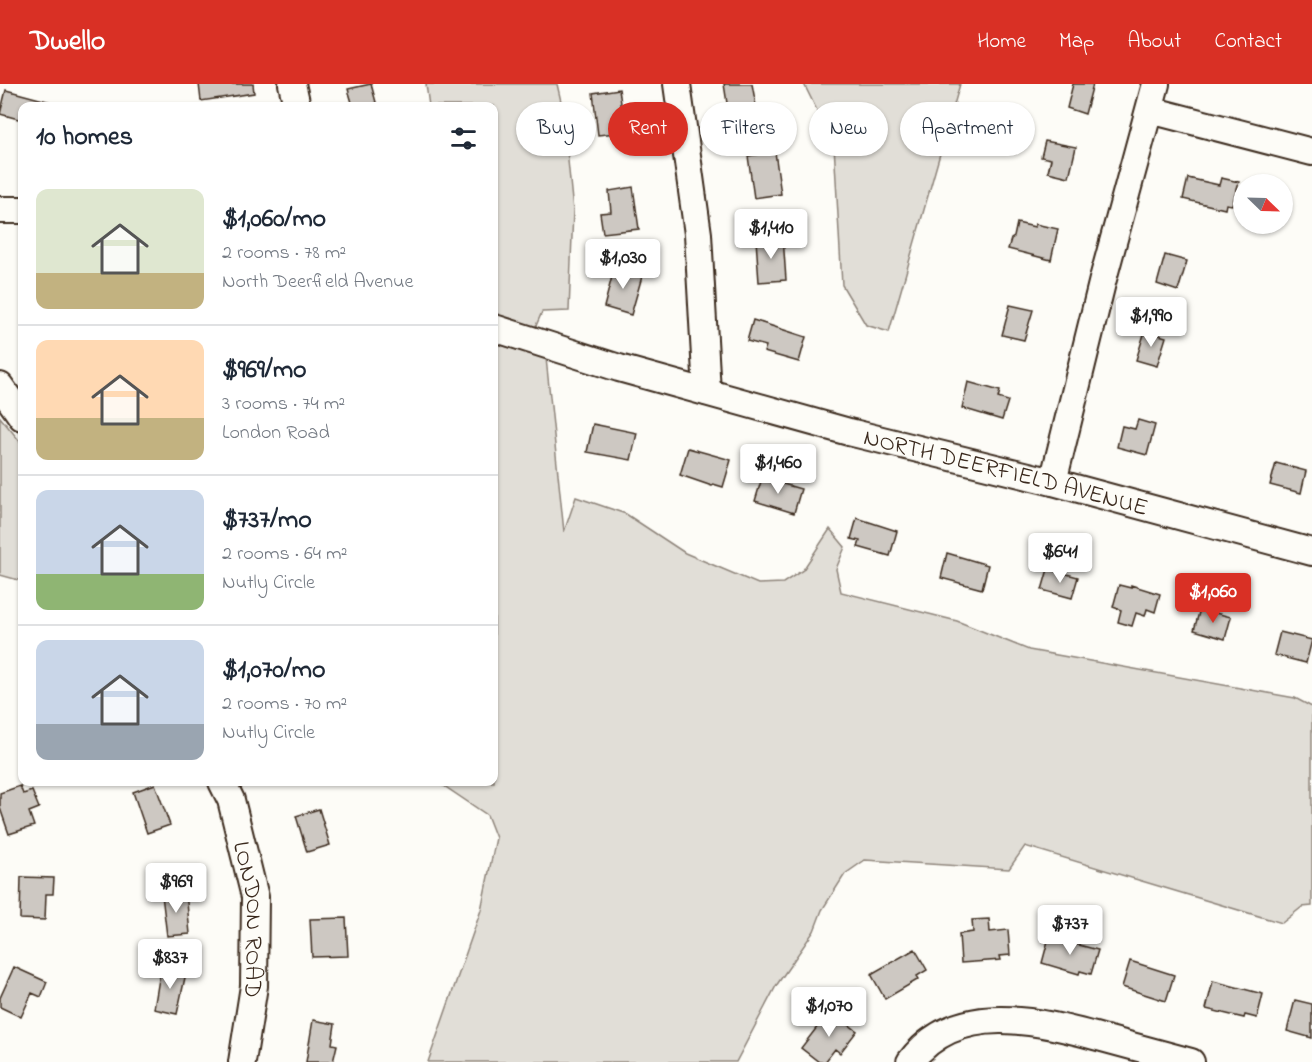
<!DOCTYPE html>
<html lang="en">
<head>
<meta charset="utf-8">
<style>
	:root { --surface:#fff; --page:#f2f2f3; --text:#1f2937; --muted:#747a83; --line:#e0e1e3; --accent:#d93025 }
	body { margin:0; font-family:"Indie Flower",sans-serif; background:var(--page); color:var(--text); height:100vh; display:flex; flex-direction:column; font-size:22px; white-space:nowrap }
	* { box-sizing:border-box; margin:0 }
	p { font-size:20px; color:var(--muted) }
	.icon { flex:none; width:33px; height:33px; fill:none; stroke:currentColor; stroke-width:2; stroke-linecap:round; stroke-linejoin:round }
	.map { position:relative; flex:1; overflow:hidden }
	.side { position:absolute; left:18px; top:18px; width:480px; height:684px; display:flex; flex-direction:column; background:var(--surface); border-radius:12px; box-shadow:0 2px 4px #0004 }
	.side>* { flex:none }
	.guide { position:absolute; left:516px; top:18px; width:570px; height:54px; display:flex; gap:12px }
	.needle { width:39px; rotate:113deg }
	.tools { position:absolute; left:1233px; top:90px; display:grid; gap:12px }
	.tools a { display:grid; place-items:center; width:60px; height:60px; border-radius:50%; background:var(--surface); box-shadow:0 2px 4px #0004; font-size:30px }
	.price { position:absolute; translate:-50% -51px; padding:0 14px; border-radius:6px; background:#fff; color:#222; font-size:20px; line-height:39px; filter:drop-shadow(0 2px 3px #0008) }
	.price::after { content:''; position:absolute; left:50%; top:36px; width:18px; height:14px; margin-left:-9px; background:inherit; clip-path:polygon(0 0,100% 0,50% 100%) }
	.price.selected { background:var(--accent); color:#fff }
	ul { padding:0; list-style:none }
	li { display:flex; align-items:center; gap:18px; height:150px; padding:0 18px }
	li+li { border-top:2px solid var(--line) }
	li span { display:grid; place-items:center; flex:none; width:168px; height:120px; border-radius:12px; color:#555 }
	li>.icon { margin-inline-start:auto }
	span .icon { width:72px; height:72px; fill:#fffc; stroke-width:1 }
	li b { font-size:26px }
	h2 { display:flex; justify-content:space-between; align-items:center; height:72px; padding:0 18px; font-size:26px }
	.pill { padding:0 21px; border-radius:27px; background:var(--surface); box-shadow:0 2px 4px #0004; font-size:21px; line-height:54px }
	.pill.selected { background:var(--accent); color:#fff }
	header { display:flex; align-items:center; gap:36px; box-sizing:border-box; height:84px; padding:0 30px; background:var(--accent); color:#fff }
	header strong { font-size:28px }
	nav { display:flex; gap:33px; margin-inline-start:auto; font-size:21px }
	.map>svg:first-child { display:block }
	.green { fill:#e1ded7; stroke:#8e847a; stroke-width:1.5 }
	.building { fill:#cdc8c2; stroke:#3b2a1e; stroke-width:1.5 }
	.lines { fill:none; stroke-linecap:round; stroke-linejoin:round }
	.minor-casing { stroke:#3b2a1e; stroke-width:30 }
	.minor { stroke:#fdfcf7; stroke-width:26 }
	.labels { text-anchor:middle; stroke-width:5; stroke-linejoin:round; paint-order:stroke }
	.street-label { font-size:24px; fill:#3b2a1e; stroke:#fdfcf7 }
</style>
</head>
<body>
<header>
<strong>Dwello</strong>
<nav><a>Home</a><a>Map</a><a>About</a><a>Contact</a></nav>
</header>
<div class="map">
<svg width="1312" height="978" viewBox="0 0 1312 978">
	<rect width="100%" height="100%" fill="#fdfcf7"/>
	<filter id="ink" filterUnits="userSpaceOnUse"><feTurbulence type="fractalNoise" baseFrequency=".0167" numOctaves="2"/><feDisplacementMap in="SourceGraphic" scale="12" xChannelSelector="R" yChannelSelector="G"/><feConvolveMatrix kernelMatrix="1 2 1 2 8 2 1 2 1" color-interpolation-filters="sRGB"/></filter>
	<g filter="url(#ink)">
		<path class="green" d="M 426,0 L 557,0 L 563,26 L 573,127 L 569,227 L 542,228 L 535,244 L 494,234 L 494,22 L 429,22 Z
			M 804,0 L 960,0 L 889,248 L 866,241 L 842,201 L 834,61 Z
			M 494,259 L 546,274 L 564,448 L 576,413 L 626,430 L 685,469 L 758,500 L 783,499 L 803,486 L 830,445 L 845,463 L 836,485 L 841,508 L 957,537 L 1029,566 L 1295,614 L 1312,623 L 1312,822 L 1302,823 L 1282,839 L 1025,762 L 1009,785 L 865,776 L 845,790 L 822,826 L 814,847 L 776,902 L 736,978 L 428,978 L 481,826 L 496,754 L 487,731 L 444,702 L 431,698 L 494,698 Z
			M 0,333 L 22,360 L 22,497 L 0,491 Z"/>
		<path class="building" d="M 199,0 L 253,0 L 254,9 L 201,17 Z
			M 371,0 L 377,22 L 353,22 L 348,5 Z
			M 724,0 L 752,0 L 757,27 L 729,32 Z
			M 1073,0 L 1093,0 L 1085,30 L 1067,24 Z
			M 619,5 L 625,48 L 598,51 L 593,9 Z
			M 6,6 L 51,18 L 50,22 L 22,22 L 22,36 L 0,30 Z
			M 1045,57 L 1076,63 L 1069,93 L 1048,88 L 1051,75 L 1041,73 Z
			M 775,68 L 781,110 L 754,114 L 748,72 Z
			M 1188,94 L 1219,101 L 1221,94 L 1239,98 L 1232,121 L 1226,120 L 1225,125 L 1183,115 Z
			M 633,103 L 639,145 L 603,149 L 600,129 L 611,128 L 609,107 Z
			M 1017,139 L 1035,143 L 1035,140 L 1058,145 L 1051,176 L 1008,165 L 1011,155 L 1014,153 Z
			M 783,153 L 786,196 L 759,198 L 756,156 Z
			M 1165,171 L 1187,177 L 1178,207 L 1157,200 Z
			M 615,181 L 643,189 L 631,231 L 604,223 Z
			M 1010,221 L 1033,226 L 1024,256 L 1002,251 Z
			M 753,236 L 806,253 L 799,278 L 764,268 L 766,262 L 747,257 Z
			M 1145,247 L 1166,253 L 1157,282 L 1136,276 Z
			M 968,298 L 1000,307 L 998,314 L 1008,317 L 1002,336 L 962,324 Z
			M 1138,336 L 1155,341 L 1147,371 L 1117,363 L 1122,342 L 1135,345 Z
			M 593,340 L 637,349 L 631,376 L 587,368 Z
			M 688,364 L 731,376 L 723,403 L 713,400 L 712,402 L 680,391 Z
			M 1276,379 L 1306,387 L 1301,409 L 1270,401 Z
			M 762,394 L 801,405 L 794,429 L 755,417 Z
			M 857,434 L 897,447 L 890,472 L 858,463 L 860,457 L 851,455 Z
			M 947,469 L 988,481 L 982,505 L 941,494 Z
			M 1048,485 L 1078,493 L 1072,514 L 1042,506 Z
			M 1119,501 L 1131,504 L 1131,501 L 1160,510 L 1155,528 L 1147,525 L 1145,532 L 1136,529 L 1132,542 L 1118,538 L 1121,526 L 1113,523 Z
			M 1200,525 L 1231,533 L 1225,555 L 1194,546 Z
			M 1280,548 L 1312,556 L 1306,579 L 1274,571 Z
			M 155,700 L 170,741 L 147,749 L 133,708 Z
			M 20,702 L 23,710 L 32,707 L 39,724 L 29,728 L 34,742 L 9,750 L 0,724 L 0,709 Z
			M 319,725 L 330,761 L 307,768 L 296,732 Z
			M 21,793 L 54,794 L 53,810 L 46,810 L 45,836 L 20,835 Z
			M 186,808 L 190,850 L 167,852 L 162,811 Z
			M 346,834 L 348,872 L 312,873 L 310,835 Z
			M 989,835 L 990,848 L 1008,846 L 1010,871 L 1000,872 L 1001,876 L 961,879 L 959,850 L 973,848 L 972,836 Z
			M 1049,853 L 1098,866 L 1091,890 L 1080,887 L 1079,890 L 1042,879 Z
			M 915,865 L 927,886 L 917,892 L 919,895 L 885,915 L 871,890 Z
			M 1130,877 L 1174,891 L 1166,917 L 1122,903 Z
			M 14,883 L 47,898 L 41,913 L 32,909 L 21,933 L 0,923 L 0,914 Z
			M 161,883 L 186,889 L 177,930 L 154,925 Z
			M 1213,897 L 1263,910 L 1257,934 L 1245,931 L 1244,934 L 1206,925 Z
			M 1295,916 L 1312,920 L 1312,954 L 1287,947 Z
			M 828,929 L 834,933 L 836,931 L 857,947 L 840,969 L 835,965 L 825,978 L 819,978 L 801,964 Z
			M 313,936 L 335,940 L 332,960 L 337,961 L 333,978 L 306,978 Z"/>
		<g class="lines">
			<g class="minor-casing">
				<g id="minor">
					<path d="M 292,0 L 297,22"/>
					<path d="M 677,0 L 698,150 L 707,308"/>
					<path d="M 1150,26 L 1312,68"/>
					<path d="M 0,126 L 22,126"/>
					<path id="s1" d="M 494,244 L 619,284 L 849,348 L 1053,398 L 1312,468"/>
					<path d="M 0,302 L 22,333"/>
					<path d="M 1053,398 L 1103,195 L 1156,0"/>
					<path id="s2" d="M 222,698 L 231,716 L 255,813 L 254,902 L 242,978"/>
					<path d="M 910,978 C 957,915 1039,937 1102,954 C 1132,962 1162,970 1191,978"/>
				</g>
			</g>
			<use href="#minor" class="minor"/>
		</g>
	</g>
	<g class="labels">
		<g class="street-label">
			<text dy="8" stroke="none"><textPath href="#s1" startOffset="532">NORTH DEERFIELD AVENUE</textPath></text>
			<text dy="8" stroke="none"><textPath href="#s2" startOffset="142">LONDON ROAD</textPath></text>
		</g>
	</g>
</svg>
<div class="tools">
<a><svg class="needle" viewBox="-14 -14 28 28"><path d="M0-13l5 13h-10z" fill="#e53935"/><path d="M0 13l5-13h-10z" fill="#747a83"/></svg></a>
</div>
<b class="price" style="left:771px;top:176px">$1,410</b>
<b class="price" style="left:623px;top:206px">$1,030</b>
<b class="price" style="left:1151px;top:264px">$1,990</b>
<b class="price" style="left:778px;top:411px">$1,460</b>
<b class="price" style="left:1060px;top:500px">$641</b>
<b class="price selected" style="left:1213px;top:540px">$1,060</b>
<b class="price" style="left:176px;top:830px">$969</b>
<b class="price" style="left:1070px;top:872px">$737</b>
<b class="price" style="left:170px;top:906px">$837</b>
<b class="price" style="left:829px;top:954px">$1,070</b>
<div class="guide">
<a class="pill">Buy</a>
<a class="pill selected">Rent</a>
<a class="pill">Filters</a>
<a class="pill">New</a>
<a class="pill">Apartment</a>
</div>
<section class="side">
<h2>10 homes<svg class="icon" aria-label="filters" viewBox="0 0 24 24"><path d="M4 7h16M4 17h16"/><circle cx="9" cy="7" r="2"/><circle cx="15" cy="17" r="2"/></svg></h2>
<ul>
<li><span style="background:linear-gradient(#dfe7d0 70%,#c2b280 0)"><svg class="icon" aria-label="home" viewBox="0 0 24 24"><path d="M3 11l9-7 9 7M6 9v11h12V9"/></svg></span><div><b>$1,060/mo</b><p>2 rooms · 78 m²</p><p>North Deerfield Avenue</p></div></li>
<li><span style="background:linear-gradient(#ffd9b3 65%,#c2b280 0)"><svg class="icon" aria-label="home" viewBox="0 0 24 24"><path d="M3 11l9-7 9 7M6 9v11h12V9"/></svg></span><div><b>$969/mo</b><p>3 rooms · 74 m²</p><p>London Road</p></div></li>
<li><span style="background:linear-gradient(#c9d6e8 70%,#8fb573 0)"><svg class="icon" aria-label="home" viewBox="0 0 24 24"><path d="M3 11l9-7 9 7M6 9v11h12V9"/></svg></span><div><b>$737/mo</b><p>2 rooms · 64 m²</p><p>Nutly Circle</p></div></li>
<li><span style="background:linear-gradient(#c9d6e8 70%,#9aa5b1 0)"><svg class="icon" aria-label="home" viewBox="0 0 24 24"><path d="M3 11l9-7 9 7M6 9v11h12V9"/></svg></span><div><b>$1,070/mo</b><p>2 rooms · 70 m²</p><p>Nutly Circle</p></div></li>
</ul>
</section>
</div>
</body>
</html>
